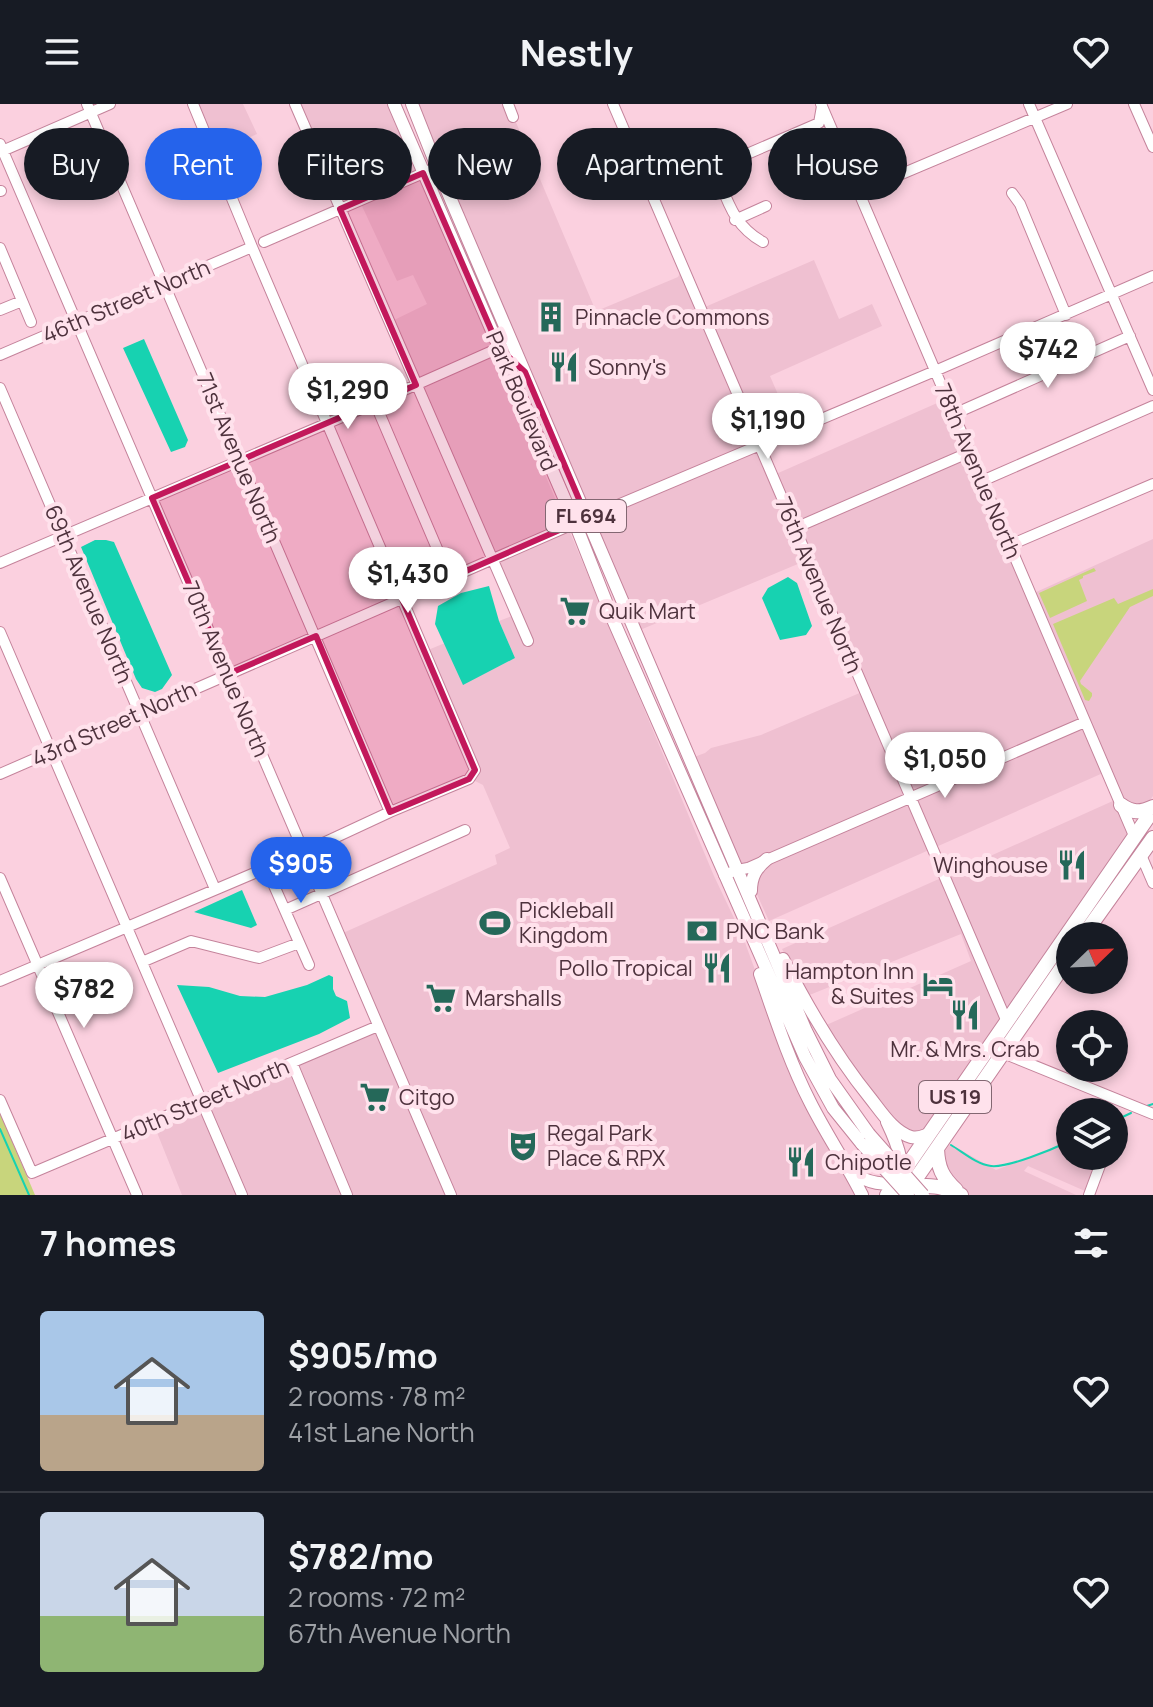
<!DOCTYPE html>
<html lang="en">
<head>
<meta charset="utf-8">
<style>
	:root { --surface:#171b24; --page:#242831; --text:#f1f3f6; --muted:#9ea1a6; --line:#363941; --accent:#2563eb }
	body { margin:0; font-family:Manrope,sans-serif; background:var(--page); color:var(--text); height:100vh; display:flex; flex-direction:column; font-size:30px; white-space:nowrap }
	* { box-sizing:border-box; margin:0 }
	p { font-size:26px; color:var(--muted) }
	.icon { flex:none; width:44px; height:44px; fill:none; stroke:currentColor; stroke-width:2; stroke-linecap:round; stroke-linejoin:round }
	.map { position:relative; height:1091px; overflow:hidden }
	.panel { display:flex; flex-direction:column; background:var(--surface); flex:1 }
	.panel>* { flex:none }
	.hud { position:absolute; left:24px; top:24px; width:1106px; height:72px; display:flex; gap:16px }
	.needle { width:52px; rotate:67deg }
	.fabs { position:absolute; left:1056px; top:818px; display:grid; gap:16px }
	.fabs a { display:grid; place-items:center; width:72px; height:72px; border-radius:50%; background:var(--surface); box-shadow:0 4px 12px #0003; font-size:40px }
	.price { position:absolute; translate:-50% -68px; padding:0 18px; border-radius:28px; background:#fff; color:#222; font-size:26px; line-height:52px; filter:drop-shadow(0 2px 4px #0008) }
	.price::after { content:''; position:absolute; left:50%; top:48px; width:24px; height:18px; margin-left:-12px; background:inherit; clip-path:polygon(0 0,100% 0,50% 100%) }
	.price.on { background:var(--accent); color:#fff }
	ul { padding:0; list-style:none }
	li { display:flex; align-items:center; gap:24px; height:200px; padding:0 40px }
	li+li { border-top:2px solid var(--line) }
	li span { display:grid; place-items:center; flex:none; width:224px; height:160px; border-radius:8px; color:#555 }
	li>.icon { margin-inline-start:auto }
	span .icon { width:96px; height:96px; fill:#fffc; stroke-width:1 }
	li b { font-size:34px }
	h2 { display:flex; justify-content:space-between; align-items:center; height:96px; padding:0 40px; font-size:34px }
	.chip { padding:0 28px; border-radius:36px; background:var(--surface); box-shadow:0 4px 12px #0003; font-size:28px; line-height:72px }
	.chip.on { background:var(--accent); color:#fff }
	header { display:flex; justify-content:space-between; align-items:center; height:104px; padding:0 40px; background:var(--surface); font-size:36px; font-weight:700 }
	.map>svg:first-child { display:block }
	.built { fill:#efc0d1 }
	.green { fill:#c8d57c }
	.water { fill:#17d2b1 }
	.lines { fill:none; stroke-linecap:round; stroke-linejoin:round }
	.stream { stroke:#17d2b1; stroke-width:2 }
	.minor-casing { stroke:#c4839b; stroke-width:12 }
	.major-casing { stroke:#c4839b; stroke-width:14 }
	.highway-casing { stroke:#c4839b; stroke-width:16 }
	.minor { stroke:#fff; stroke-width:10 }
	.major { stroke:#fff; stroke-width:12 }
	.highway { stroke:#fff; stroke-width:14 }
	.major-bridge-casing { stroke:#c4839b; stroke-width:14; stroke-linecap:butt }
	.major-bridge { stroke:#fff; stroke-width:12 }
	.marked { fill:#c2185b; fill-opacity:0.2; stroke:#c2185b; stroke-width:6; stroke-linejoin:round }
	.labels { text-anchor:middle; stroke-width:8; stroke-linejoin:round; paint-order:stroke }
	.shield { fill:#ffe2ec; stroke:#836772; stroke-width:2 }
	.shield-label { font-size:20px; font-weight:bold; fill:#4e323d }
	.street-label { font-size:22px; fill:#4e323d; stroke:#ffe2ec }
	.poi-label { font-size:22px; fill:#4e323d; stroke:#ffe2ec; text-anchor:start }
</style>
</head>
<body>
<header><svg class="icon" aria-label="menu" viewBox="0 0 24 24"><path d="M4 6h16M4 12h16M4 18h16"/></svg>Nestly<svg class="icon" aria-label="heart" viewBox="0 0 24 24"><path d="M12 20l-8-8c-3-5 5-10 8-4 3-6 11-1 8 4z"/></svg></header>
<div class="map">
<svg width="1153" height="1091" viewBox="0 0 1153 1091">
	<rect width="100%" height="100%" fill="#fbd0df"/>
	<path class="built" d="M 197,0 L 243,0 L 257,30 L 217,48 Z
		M 299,0 L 388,0 L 417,68 L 343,100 Z
		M 416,0 L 504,0 L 511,17 L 515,16 L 595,205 L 599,206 L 678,173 L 680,169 L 608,0 L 755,340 L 590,409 L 439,59 Z
		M 420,74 L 492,244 L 418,277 L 392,217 L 427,200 L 413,171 L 397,177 L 361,100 Z
		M 814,156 L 839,215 L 872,200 L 882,222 L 770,272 L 780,295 L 748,306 L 705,203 Z
		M 494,250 L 566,420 L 494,452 L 421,283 Z
		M 944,296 L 1081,617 L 913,688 L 776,370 Z
		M 758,346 L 805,457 L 640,526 L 592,415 Z
		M 569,426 L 714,772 L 743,833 L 791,965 L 858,1091 L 455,1091 L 343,829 L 497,760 L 495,751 L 510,744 L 483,681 L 475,677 L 474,674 L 480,665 L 428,546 L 445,539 L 463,580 L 515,554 L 499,517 L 512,512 L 497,458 Z
		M 1153,435 L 1153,692 L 1146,702 L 1124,698 L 1034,489 Z
		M 862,588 L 906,691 L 740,762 L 694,653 L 705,649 L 711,644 L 761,631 Z
		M 1083,623 L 1103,669 L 936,743 L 915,694 Z
		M 1115,696 L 1129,729 L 1007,909 L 948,771 Z
		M 908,697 L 929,746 L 769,817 L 755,786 L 759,769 L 769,758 Z
		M 941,774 L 1002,916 L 922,1027 L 916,1030 L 908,1027 L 891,1012 L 838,945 L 824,922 L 971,857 L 961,830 L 807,892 L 782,845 Z
		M 377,927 L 447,1091 L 351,1091 L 296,961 Z
		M 290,964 L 343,1091 L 246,1091 L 207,999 Z
		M 200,1002 L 238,1091 L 182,1091 L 154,1021 Z
		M 1070,1037 L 1070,1052 L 1100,1052 L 1085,1087 L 1028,1062 L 1024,1067 L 1076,1091 L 966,1091 L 947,1072 L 941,1053 L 950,1040 L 996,1066 Z"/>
	<path class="green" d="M 1094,464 L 1096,467 L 1083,472 L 1083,474 L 1079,476 L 1087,497 L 1050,514 L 1039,489 Z
		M 1153,485 L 1153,492 L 1130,503 L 1080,577 L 1081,580 L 1092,589 L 1092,592 L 1089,597 L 1085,596 L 1053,520 L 1114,494 L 1118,500 Z
		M 0,1009 L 35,1091 L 0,1091 Z"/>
	<path class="water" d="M 144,235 L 188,336 L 185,343 L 171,348 L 123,244 Z
		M 95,436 L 106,436 L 114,438 L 172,571 L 162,585 L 155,588 L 142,584 L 136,575 L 81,443 Z
		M 788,473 L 797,479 L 812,522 L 806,531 L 780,536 L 762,494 L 768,484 Z
		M 489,482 L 499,517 L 515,554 L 463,581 L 435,520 L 438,502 L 461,489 Z
		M 242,786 L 257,821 L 251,824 L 194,808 Z
		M 329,871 L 333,873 L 333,885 L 336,892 L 347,897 L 350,914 L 319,930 L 218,969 L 177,881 L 209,883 L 240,892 L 265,893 L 307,881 Z"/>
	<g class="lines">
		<path class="stream" d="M 930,996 L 934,1010
			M 1147,1002 L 1153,1000
			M 1114,1017 L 1131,1009
			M 0,1025 L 29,1091
			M 951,1041 C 963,1048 976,1060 991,1062 C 1008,1064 1053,1045 1070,1037"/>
		<g class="minor-casing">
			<path id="minor" d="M 87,0 L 390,708
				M 295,0 L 528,537
				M 508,0 L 513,13
				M 613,0 L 1007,918
				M 821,0 L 1135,734
				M 1029,0 L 1153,286
				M 1134,0 L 1153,43
				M 0,40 L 451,1091
				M 0,48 L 110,0
				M 714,64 C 727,94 732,121 763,138
				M 829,72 L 848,63
				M 0,87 L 1,87
				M 859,88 L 1067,0
				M 1012,89 L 1020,100 L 1066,211
				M 652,91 L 819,19 L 822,2
				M 735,116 L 766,102
				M 264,138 L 511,31
				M 0,144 L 31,218
				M 0,206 L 22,197
				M 0,251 L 252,143
				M 0,284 L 215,785
				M 375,299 L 450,475
				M 954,310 L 1130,232
				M 982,377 L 1153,302
				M 795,424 L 970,348
				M 1010,441 L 1153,380
				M 0,459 L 375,299 L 499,244
				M 0,528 L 242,1091
				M 0,670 L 587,414 L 935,267 L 1153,172
				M 1141,751 L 1153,779
				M 724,771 L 737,766 L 748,764 L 1085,618
				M 0,774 L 137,1091
				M 272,777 L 309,861
				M 285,806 L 465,726
				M 142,858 L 191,837 L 259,854 L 299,839
				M 0,877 L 304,748 L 390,708 L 469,675 L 475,666 L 252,143 L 193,0
				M 1003,949 L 1153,1010
				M 292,959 L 347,1091
				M 0,996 L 32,1069 L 378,922
				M 1089,1091 L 1102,1056"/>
		</g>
		<g class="major-casing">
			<path id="major" d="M 394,0 L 575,419 L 614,518 L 805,953 L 833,1004 L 862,1040
				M 412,0 L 437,63 L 806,927 L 830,975 L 869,1030
				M 751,787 C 751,773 756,764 767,755
				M 783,855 C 808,904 836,952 871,995 C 882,1009 894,1028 911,1033 C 918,1035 923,1032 929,1030
				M 760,870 C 775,913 789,957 810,998 C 826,1030 846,1059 862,1091
				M 887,1018 C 901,1047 904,1060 899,1091
				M 852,1068 C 868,1080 884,1081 903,1079"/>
		</g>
		<g class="highway-casing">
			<path id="highway" d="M 1121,701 C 1132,709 1140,709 1153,703
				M 1083,832 L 1153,734
				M 937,1045 C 938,1064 942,1073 956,1086
				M 908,1084 C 928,1080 943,1082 961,1091
				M 906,1089 L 1070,852
				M 887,1091 L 1153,706"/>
		</g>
		<use href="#minor" class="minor"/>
		<use href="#major" class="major"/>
		<use href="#highway" class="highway"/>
		<g class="major-bridge-casing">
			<path id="major-bridge" d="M 869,1030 L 923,1091
				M 862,1040 L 908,1091"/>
		</g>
		<use href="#major-bridge" class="major-bridge"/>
	</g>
	<path class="marked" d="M 423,69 L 499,244 L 525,268 L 587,414 L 402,495 L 475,666 L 469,675 L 390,708 L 316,532 L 228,570 L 152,394 L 416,281 L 340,105 Z"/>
	<defs>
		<g id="building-bare" transform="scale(2.4)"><path d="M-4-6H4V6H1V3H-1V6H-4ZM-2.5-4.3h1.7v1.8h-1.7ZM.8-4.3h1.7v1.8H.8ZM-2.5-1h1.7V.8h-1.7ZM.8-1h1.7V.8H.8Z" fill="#256859" stroke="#ffe2ec" stroke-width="2.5" paint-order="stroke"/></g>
		<g id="restaurant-bare" transform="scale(2.4)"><path d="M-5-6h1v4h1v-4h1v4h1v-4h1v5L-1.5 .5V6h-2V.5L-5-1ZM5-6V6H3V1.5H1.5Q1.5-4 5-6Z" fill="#256859" stroke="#ffe2ec" stroke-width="2.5" paint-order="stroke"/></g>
		<g id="supermarket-bare" transform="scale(2.4)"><path d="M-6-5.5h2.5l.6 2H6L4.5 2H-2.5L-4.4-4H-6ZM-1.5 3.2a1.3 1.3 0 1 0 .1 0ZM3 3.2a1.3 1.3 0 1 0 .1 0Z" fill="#256859" stroke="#ffe2ec" stroke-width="2.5" paint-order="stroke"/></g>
		<g id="stadium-bare" transform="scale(2.4)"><path d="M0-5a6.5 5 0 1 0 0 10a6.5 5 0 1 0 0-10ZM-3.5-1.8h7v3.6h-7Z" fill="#256859" stroke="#ffe2ec" stroke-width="2.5" paint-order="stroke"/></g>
		<g id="bank-bare" transform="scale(2.4)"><path d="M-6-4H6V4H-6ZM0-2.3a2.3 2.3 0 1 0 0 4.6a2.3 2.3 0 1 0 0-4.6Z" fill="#256859" stroke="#ffe2ec" stroke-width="2.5" paint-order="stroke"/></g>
		<g id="hotel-bare" transform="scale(2.4)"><path d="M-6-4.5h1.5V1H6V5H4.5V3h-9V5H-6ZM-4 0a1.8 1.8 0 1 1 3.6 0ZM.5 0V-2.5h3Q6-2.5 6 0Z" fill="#256859" stroke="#ffe2ec" stroke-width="2.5" paint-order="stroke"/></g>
		<g id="theatre-bare" transform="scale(2.4)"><path d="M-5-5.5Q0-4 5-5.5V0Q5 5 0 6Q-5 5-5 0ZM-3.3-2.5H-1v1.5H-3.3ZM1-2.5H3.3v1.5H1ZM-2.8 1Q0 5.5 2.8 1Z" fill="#256859" stroke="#ffe2ec" stroke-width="2.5" paint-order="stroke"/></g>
	</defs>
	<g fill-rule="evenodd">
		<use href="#building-bare" x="551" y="213"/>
		<use href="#restaurant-bare" x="564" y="263"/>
		<use href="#supermarket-bare" x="575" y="507"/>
		<use href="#restaurant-bare" x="1072" y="761"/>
		<use href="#stadium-bare" x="495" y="819"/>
		<use href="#bank-bare" x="702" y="827"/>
		<use href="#restaurant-bare" x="717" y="864"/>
		<use href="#hotel-bare" x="938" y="880"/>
		<use href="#supermarket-bare" x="441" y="894"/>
		<use href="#restaurant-bare" x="965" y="911"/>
		<use href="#supermarket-bare" x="375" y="993"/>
		<use href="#theatre-bare" x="523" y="1042"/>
		<use href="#restaurant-bare" x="801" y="1058"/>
	</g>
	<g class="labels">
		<g class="shield">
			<rect x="546" y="396" width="80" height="32" rx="6"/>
			<rect x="919" y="977" width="72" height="32" rx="6"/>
		</g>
		<g class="shield-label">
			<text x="586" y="419">FL 694</text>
			<text x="955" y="1000">US 19</text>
		</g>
		<g class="street-label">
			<text transform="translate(126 197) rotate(-23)" y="8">46th Street North</text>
			<text transform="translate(522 297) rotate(67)" y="8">Park Boulevard</text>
			<text transform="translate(239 354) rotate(67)" y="8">71st Avenue North</text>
			<text transform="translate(978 367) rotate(67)" y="8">78th Avenue North</text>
			<text transform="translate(819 481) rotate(67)" y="8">76th Avenue North</text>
			<text transform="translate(89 490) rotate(67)" y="8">69th Avenue North</text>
			<text transform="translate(226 565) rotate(67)" y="8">70th Avenue North</text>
			<text transform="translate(114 620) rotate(-24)" y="8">43rd Street North</text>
			<text transform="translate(205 996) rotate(-23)" y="8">40th Street North</text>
		</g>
		<g class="poi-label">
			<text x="575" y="221">Pinnacle Commons</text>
			<text x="588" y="271">Sonny's</text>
			<text x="599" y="515">Quik Mart</text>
			<text x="1048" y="769" text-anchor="end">Winghouse</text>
			<text x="519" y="814">Pickleball<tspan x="519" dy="25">Kingdom</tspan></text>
			<text x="726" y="835">PNC Bank</text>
			<text x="693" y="872" text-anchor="end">Pollo Tropical</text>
			<text x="914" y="875" text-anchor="end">Hampton Inn<tspan x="914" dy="25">&amp; Suites</tspan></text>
			<text x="465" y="902">Marshalls</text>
			<text x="965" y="953" text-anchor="middle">Mr. &amp; Mrs. Crab</text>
			<text x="399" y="1001">Citgo</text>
			<text x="547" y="1037">Regal Park<tspan x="547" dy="25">Place &amp; RPX</tspan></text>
			<text x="825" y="1066">Chipotle</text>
		</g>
	</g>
</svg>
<div class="fabs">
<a><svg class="needle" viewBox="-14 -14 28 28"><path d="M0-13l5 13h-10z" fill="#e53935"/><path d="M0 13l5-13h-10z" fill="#9ea1a6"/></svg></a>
<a><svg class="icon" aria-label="locate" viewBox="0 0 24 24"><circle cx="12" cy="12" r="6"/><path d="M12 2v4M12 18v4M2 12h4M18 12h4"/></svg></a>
<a><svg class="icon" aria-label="layers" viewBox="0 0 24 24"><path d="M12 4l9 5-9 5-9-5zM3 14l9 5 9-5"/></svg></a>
</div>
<b class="price" style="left:1048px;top:286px">$742</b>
<b class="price" style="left:348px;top:327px">$1,290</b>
<b class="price" style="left:768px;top:357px">$1,190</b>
<b class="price" style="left:408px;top:511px">$1,430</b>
<b class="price" style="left:945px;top:696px">$1,050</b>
<b class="price on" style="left:301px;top:801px">$905</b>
<b class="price" style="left:84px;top:926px">$782</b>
<div class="hud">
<a class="chip">Buy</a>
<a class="chip on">Rent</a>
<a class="chip">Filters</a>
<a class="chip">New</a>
<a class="chip">Apartment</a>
<a class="chip">House</a>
</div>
</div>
<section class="panel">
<h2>7 homes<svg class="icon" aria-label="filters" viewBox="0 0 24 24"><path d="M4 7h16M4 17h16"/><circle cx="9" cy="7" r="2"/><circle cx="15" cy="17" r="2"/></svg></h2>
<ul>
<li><span style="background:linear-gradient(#a9c7e8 65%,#b9a48a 0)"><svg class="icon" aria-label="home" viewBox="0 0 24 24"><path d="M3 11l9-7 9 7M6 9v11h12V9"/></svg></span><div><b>$905/mo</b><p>2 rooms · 78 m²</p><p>41st Lane North</p></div><svg class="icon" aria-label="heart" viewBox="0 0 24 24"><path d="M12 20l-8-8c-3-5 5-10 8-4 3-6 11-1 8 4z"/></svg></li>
<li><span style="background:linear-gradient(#c9d6e8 65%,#8fb573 0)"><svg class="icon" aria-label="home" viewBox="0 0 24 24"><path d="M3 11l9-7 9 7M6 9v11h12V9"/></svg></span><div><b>$782/mo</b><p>2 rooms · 72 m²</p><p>67th Avenue North</p></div><svg class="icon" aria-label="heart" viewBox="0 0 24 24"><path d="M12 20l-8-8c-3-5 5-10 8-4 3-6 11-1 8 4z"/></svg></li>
</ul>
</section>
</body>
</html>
